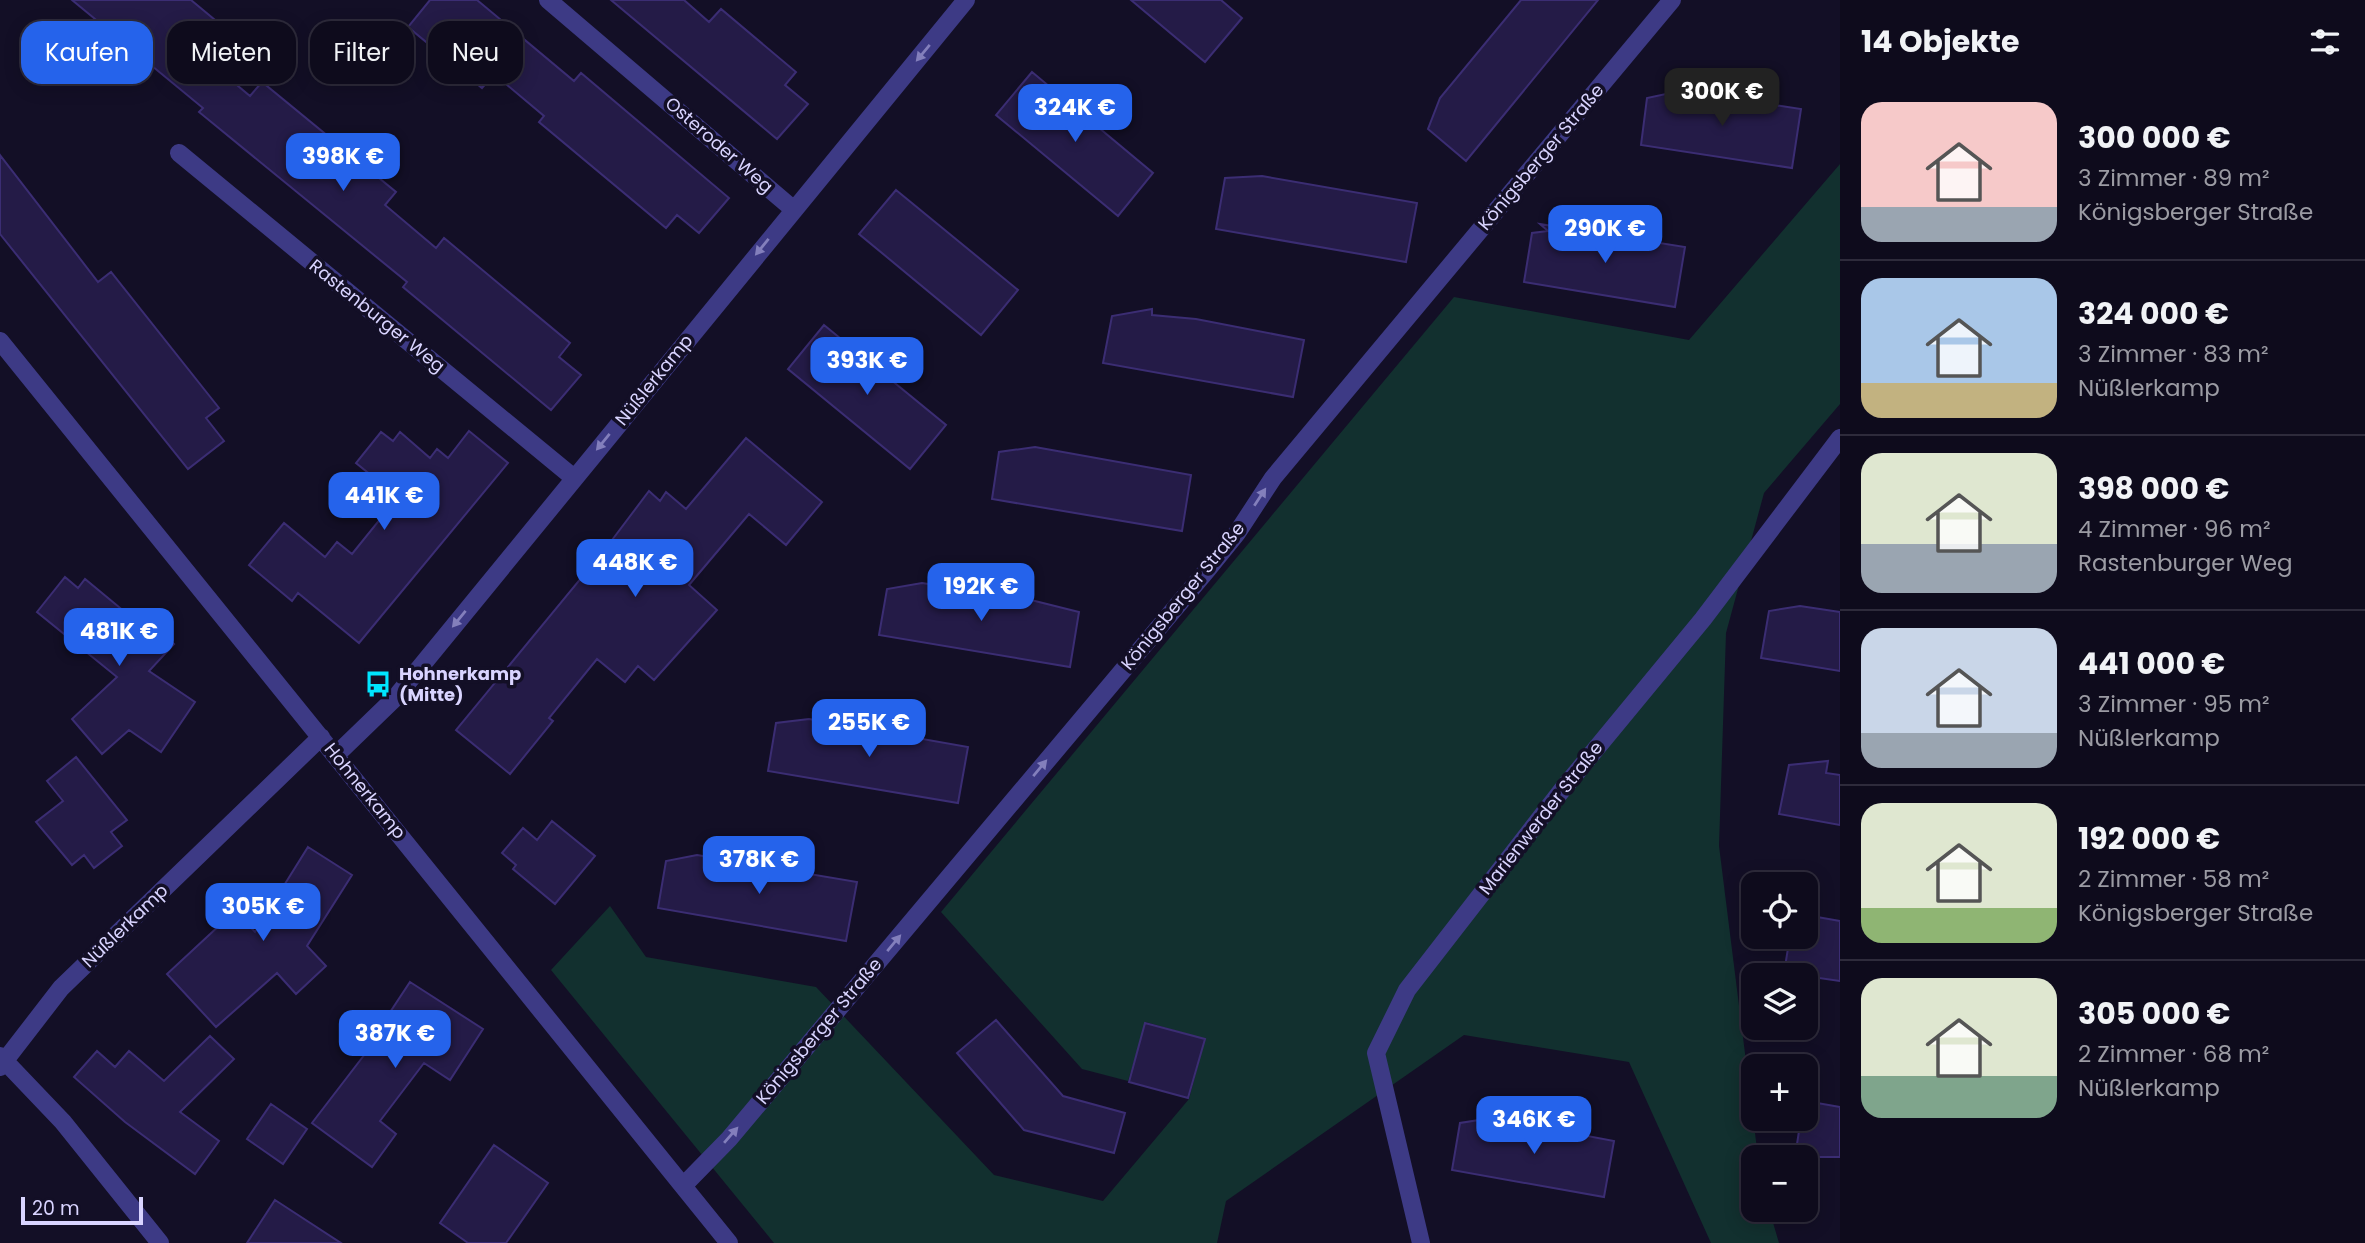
<!DOCTYPE html>
<html lang="de">
<head>
<meta charset="utf-8">
<style>
	:root { --surface:#0e0b1c; --page:#1c1929; --text:#f1f3f6; --muted:#9b9ba3; --line:#2e2b3b; --accent:#2563eb }
	body { margin:0; font-family:Poppins,sans-serif; background:var(--page); color:var(--text); height:100vh; display:flex; flex-direction:column; font-size:26px; white-space:nowrap }
	* { box-sizing:border-box; margin:0 }
	p { font-size:23px; color:var(--muted) }
	.icon { flex:none; width:38px; height:38px; fill:none; stroke:currentColor; stroke-width:2; stroke-linecap:round; stroke-linejoin:round }
	.map { position:relative; flex:1; overflow:hidden }
	.sheet { display:flex; flex-direction:column; background:var(--surface); width:525px }
	.sheet>* { flex:none }
	.banner { position:absolute; left:21px; top:21px; width:665px; height:63px; display:flex; gap:14px }
	.controls { position:absolute; left:1741px; top:872px; display:grid; gap:14px }
	.controls a { display:grid; place-items:center; width:77px; height:77px; border-radius:14px; background:var(--surface); box-shadow:0 4px 18px #0003,0 0 0 2px var(--line); font-size:35px }
	.scale { position:absolute; left:21px; bottom:18px; width:122px; box-sizing:border-box; padding-left:7px; border:4px solid #d9d4ff; border-top:0; font-size:19px; line-height:24px; white-space:nowrap; color:#d9d4ff; -webkit-text-stroke:5px #130f26; paint-order:stroke }
	.price { position:absolute; translate:-50% -60px; padding:0 16px; border-radius:14px; background:var(--accent); color:#fff; font-size:23px; line-height:46px; filter:drop-shadow(0 2px 4px #0008) }
	.price::after { content:''; position:absolute; left:50%; top:42px; width:21px; height:16px; margin-left:-10px; background:inherit; clip-path:polygon(0 0,100% 0,50% 100%) }
	.price.on { background:#222; color:#fff }
	ul { padding:0; list-style:none }
	li { display:flex; align-items:center; gap:21px; height:175px; padding:0 21px }
	li+li { border-top:2px solid var(--line) }
	li span { display:grid; place-items:center; flex:none; width:196px; height:140px; border-radius:21px; color:#555 }
	li>.icon { margin-inline-start:auto }
	span .icon { width:84px; height:84px; fill:#fffc; stroke-width:1 }
	li b { font-size:30px }
	h2 { display:flex; justify-content:space-between; align-items:center; height:84px; padding:0 21px; font-size:30px }
	.chip { padding:0 24px; border-radius:21px; background:var(--surface); box-shadow:0 4px 18px #0003,0 0 0 2px var(--line); font-size:24px; line-height:63px }
	.chip.on { background:var(--accent); color:#fff }
	main { display:flex; flex:1; min-height:0 }
	.map>svg:first-child { display:block }
	.green { fill:#12302f }
	.building { fill:#241b47; stroke:#3b2d73; stroke-width:2 }
	.lines { fill:none; stroke-linecap:round; stroke-linejoin:round }
	.minor { stroke:#3d3a85; stroke-width:18 }
	.oneway { fill:#837fbc }
	.labels { text-anchor:middle; stroke-width:7; stroke-linejoin:round; paint-order:stroke }
	.street-label { font-size:18px; fill:#d9d4ff; stroke:#130f26 }
	.poi-label { font-size:18px; font-weight:bold; fill:#d9d4ff; stroke:#130f26; text-anchor:start }
</style>
</head>
<body>
<main>
<div class="map">
<svg width="1840" height="1243" viewBox="0 0 1840 1243">
	<rect width="100%" height="100%" fill="#130f26"/>
	<path class="green" d="M 1840,164 L 1840,404 L 1764,493 L 1726,633 L 1719,846 L 1758,1157 L 1754,1157 L 1754,1209 L 1769,1209 L 1779,1243 L 1711,1243 L 1629,1062 L 1464,1035 L 1226,1201 L 1217,1243 L 774,1243 L 551,970 L 610,906 L 646,957 L 816,987 L 994,1175 L 1103,1201 L 1189,1099 L 1205,1039 L 1146,1022 L 1128,1081 L 1082,1069 L 941,912 L 1454,297 L 1689,340 Z"/>
	<path class="building" d="M 72,0 L 191,0 L 221,25 L 200,54 L 250,96 L 262,82 L 396,192 L 385,205 L 436,248 L 444,238 L 570,343 L 559,357 L 581,375 L 551,410 L 403,287 L 407,282 L 199,112 L 203,108 Z
		M 430,0 L 477,0 L 574,81 L 581,73 L 729,198 L 699,233 L 677,215 L 666,228 L 539,122 L 544,116 L 494,74 L 482,88 L 408,27 Z
		M 611,0 L 684,0 L 709,22 L 721,9 L 796,72 L 785,85 L 808,104 L 777,139 Z
		M 1131,0 L 1221,0 L 1242,18 L 1205,62 Z
		M 1521,0 L 1598,0 L 1466,161 L 1428,129 L 1440,98 Z
		M 1032,72 L 1153,173 L 1118,216 L 996,115 Z
		M 1680,91 L 1801,109 L 1792,168 L 1641,145 L 1647,98 Z
		M 0,155 L 98,282 L 111,272 L 219,408 L 206,418 L 224,441 L 188,469 L 0,234 Z
		M 1262,176 L 1417,203 L 1406,262 L 1216,229 L 1225,178 Z
		M 896,190 L 1018,290 L 981,335 L 859,234 Z
		M 1540,224 L 1685,247 L 1675,307 L 1524,282 L 1532,233 L 1548,231 Z
		M 1152,309 L 1152,315 L 1196,319 L 1304,340 L 1293,397 L 1103,363 L 1112,316 Z
		M 824,325 L 946,425 L 910,469 L 788,369 Z
		M 469,431 L 508,463 L 359,643 L 298,593 L 292,601 L 249,565 L 284,523 L 325,557 L 337,542 L 352,554 L 398,497 L 356,463 L 381,432 L 393,441 L 400,432 L 430,458 L 437,449 L 448,458 Z
		M 746,438 L 822,502 L 786,545 L 749,514 L 689,585 L 717,610 L 654,680 L 638,666 L 625,682 L 597,659 L 549,718 L 553,721 L 510,774 L 456,730 L 606,548 L 649,491 L 660,501 L 666,492 L 686,509 Z
		M 1035,447 L 1191,475 L 1182,531 L 992,499 L 999,452 Z
		M 65,577 L 78,588 L 85,579 L 137,622 L 143,616 L 174,644 L 149,671 L 195,702 L 161,752 L 129,730 L 102,754 L 72,719 L 117,677 L 37,612 Z
		M 922,583 L 1035,601 L 1079,612 L 1070,667 L 879,635 L 887,589 Z
		M 1800,606 L 1840,612 L 1840,671 L 1761,658 L 1769,611 Z
		M 809,719 L 968,747 L 958,803 L 768,771 L 776,723 Z
		M 76,757 L 127,820 L 111,832 L 122,846 L 94,868 L 84,855 L 72,865 L 36,822 L 63,801 L 47,781 Z
		M 1828,761 L 1826,773 L 1840,775 L 1840,825 L 1779,814 L 1789,765 Z
		M 552,821 L 595,856 L 555,904 L 513,869 L 516,865 L 502,853 L 523,828 L 537,840 Z
		M 308,847 L 352,875 L 307,946 L 326,966 L 296,994 L 277,973 L 216,1027 L 167,974 L 235,911 L 255,932 Z
		M 697,855 L 857,882 L 846,941 L 658,908 L 666,861 Z
		M 1806,915 L 1840,921 L 1840,981 L 1784,973 L 1790,936 L 1806,936 Z
		M 410,982 L 483,1029 L 450,1080 L 424,1063 L 380,1121 L 396,1134 L 372,1167 L 312,1123 L 378,1037 L 375,1035 Z
		M 996,1020 L 1063,1096 L 1125,1113 L 1114,1153 L 1024,1130 L 957,1053 Z
		M 1145,1023 L 1205,1039 L 1188,1098 L 1129,1082 Z
		M 210,1036 L 234,1059 L 180,1112 L 219,1141 L 195,1174 L 125,1122 L 74,1077 L 97,1051 L 115,1067 L 129,1051 L 164,1081 Z
		M 1806,1101 L 1840,1107 L 1840,1157 L 1795,1157 L 1801,1118 L 1806,1118 Z
		M 271,1104 L 307,1129 L 283,1164 L 247,1139 Z
		M 1492,1118 L 1614,1141 L 1604,1197 L 1452,1170 L 1460,1123 Z
		M 494,1145 L 548,1183 L 506,1243 L 468,1243 L 440,1223 Z
		M 275,1200 L 341,1243 L 247,1243 Z"/>
	<g class="lines">
		<path class="minor" d="M 548,0 L 793,209
			M 179,153 L 574,478
			M 0,341 L 729,1243
			M 336,755 L 395,698 L 966,0
			M 0,1056 L 63,1122 L 160,1243
			M 0,1067 L 61,988 L 321,737
			M 684,1185 L 729,1139 L 1208,569 L 1237,533 L 1273,478 L 1672,0
			M 1421,1243 L 1376,1053 L 1407,990 L 1562,790 L 1703,619 L 1840,438"/>
	</g>
	<defs><path id="oneway-solid" d="M-6-.8H1V-3.2L6.5 0L1 3.2V.8H-6Z" transform="scale(1.75)"/></defs>
	<g class="oneway">
		<use href="#oneway-solid" transform="translate(923 53) rotate(130)"/>
		<use href="#oneway-solid" transform="translate(762 247) rotate(129)"/>
		<use href="#oneway-solid" transform="translate(603 442) rotate(129)"/>
		<use href="#oneway-solid" transform="translate(1260 497) rotate(-57)"/>
		<use href="#oneway-solid" transform="translate(459 619) rotate(129)"/>
		<use href="#oneway-solid" transform="translate(1040 768) rotate(-50)"/>
		<use href="#oneway-solid" transform="translate(894 943) rotate(-50)"/>
		<use href="#oneway-solid" transform="translate(731 1135) rotate(-49)"/>
	</g>
	<defs>
		<g id="bus-bare" transform="scale(2.1)"><path d="M-5-6H5V4H4V6H2V4H-2V6H-4V4H-5ZM-3.5-4V0h7V-4ZM-3.5 1.2v1.5H-2V1.2ZM2 1.2v1.5H3.5V1.2Z" fill="#00e5ff" stroke="#130f26" stroke-width="2.5" paint-order="stroke"/></g>
	</defs>
	<g fill-rule="evenodd">
		<use href="#bus-bare" x="378" y="684"/>
	</g>
	<g class="labels">
		<g class="street-label">
			<text transform="translate(719 145) rotate(41)" y="6">Osteroder Weg</text>
			<text transform="translate(1541 157) rotate(-50)" y="6">Königsberger Straße</text>
			<text transform="translate(377 316) rotate(39)" y="6">Rastenburger Weg</text>
			<text transform="translate(654 380) rotate(-51)" y="6">Nüßlerkamp</text>
			<text transform="translate(1183 596) rotate(-51)" y="6">Königsberger Straße</text>
			<text transform="translate(365 791) rotate(51)" y="6">Hohnerkamp</text>
			<text transform="translate(1541 818) rotate(-52)" y="6">Marienwerder Straße</text>
			<text transform="translate(125 926) rotate(-44)" y="6">Nüßlerkamp</text>
			<text transform="translate(819 1031) rotate(-50)" y="6">Königsberger Straße</text>
		</g>
		<g class="poi-label">
			<text x="399" y="680">Hohnerkamp<tspan x="399" dy="21">(Mitte)</tspan></text>
		</g>
	</g>
</svg>
<div class="controls">
<a><svg class="icon" aria-label="locate" viewBox="0 0 24 24"><circle cx="12" cy="12" r="6"/><path d="M12 2v4M12 18v4M2 12h4M18 12h4"/></svg></a>
<a><svg class="icon" aria-label="layers" viewBox="0 0 24 24"><path d="M12 4l9 5-9 5-9-5zM3 14l9 5 9-5"/></svg></a>
<a>+</a>
<a>−</a>
</div>
<div class="scale">20 m</div>
<b class="price on" style="left:1722px;top:128px">300K €</b>
<b class="price" style="left:1075px;top:144px">324K €</b>
<b class="price" style="left:343px;top:193px">398K €</b>
<b class="price" style="left:1605px;top:265px">290K €</b>
<b class="price" style="left:867px;top:397px">393K €</b>
<b class="price" style="left:384px;top:532px">441K €</b>
<b class="price" style="left:635px;top:599px">448K €</b>
<b class="price" style="left:981px;top:623px">192K €</b>
<b class="price" style="left:119px;top:668px">481K €</b>
<b class="price" style="left:869px;top:759px">255K €</b>
<b class="price" style="left:759px;top:896px">378K €</b>
<b class="price" style="left:263px;top:943px">305K €</b>
<b class="price" style="left:395px;top:1070px">387K €</b>
<b class="price" style="left:1534px;top:1156px">346K €</b>
<div class="banner">
<a class="chip on">Kaufen</a>
<a class="chip">Mieten</a>
<a class="chip">Filter</a>
<a class="chip">Neu</a>
</div>
</div>
<section class="sheet">
<h2>14 Objekte<svg class="icon" aria-label="filters" viewBox="0 0 24 24"><path d="M4 7h16M4 17h16"/><circle cx="9" cy="7" r="2"/><circle cx="15" cy="17" r="2"/></svg></h2>
<ul>
<li><span style="background:linear-gradient(#f6c9c9 75%,#9aa5b1 0)"><svg class="icon" aria-label="home" viewBox="0 0 24 24"><path d="M3 11l9-7 9 7M6 9v11h12V9"/></svg></span><div><b>300 000 €</b><p>3 Zimmer · 89 m²</p><p>Königsberger Straße</p></div></li>
<li><span style="background:linear-gradient(#a9c7e8 75%,#c2b280 0)"><svg class="icon" aria-label="home" viewBox="0 0 24 24"><path d="M3 11l9-7 9 7M6 9v11h12V9"/></svg></span><div><b>324 000 €</b><p>3 Zimmer · 83 m²</p><p>Nüßlerkamp</p></div></li>
<li><span style="background:linear-gradient(#dfe7d0 65%,#9aa5b1 0)"><svg class="icon" aria-label="home" viewBox="0 0 24 24"><path d="M3 11l9-7 9 7M6 9v11h12V9"/></svg></span><div><b>398 000 €</b><p>4 Zimmer · 96 m²</p><p>Rastenburger Weg</p></div></li>
<li><span style="background:linear-gradient(#c9d6e8 75%,#9aa5b1 0)"><svg class="icon" aria-label="home" viewBox="0 0 24 24"><path d="M3 11l9-7 9 7M6 9v11h12V9"/></svg></span><div><b>441 000 €</b><p>3 Zimmer · 95 m²</p><p>Nüßlerkamp</p></div></li>
<li><span style="background:linear-gradient(#dfe7d0 75%,#8fb573 0)"><svg class="icon" aria-label="home" viewBox="0 0 24 24"><path d="M3 11l9-7 9 7M6 9v11h12V9"/></svg></span><div><b>192 000 €</b><p>2 Zimmer · 58 m²</p><p>Königsberger Straße</p></div></li>
<li><span style="background:linear-gradient(#dfe7d0 70%,#7fa58c 0)"><svg class="icon" aria-label="home" viewBox="0 0 24 24"><path d="M3 11l9-7 9 7M6 9v11h12V9"/></svg></span><div><b>305 000 €</b><p>2 Zimmer · 68 m²</p><p>Nüßlerkamp</p></div></li>
</ul>
</section>
</main>
</body>
</html>
